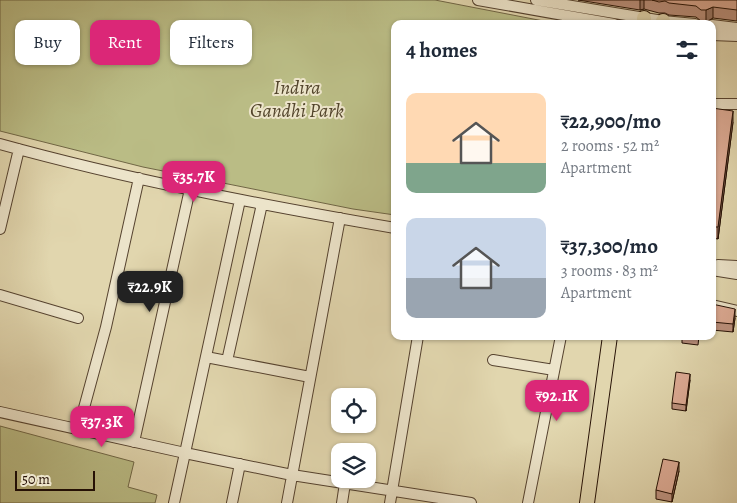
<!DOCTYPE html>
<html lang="en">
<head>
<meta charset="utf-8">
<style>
	:root { --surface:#fff; --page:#f6f6f7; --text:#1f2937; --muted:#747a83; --accent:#db2777 }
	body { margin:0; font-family:Alegreya,serif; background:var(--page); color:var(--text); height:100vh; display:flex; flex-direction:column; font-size:19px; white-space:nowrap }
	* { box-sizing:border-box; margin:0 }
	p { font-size:16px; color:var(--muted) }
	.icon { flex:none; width:28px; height:28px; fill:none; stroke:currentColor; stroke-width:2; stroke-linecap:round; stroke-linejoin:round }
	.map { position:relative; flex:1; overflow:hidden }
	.details { position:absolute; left:391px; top:20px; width:325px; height:320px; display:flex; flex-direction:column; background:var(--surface); border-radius:10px; box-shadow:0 1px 4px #0004 }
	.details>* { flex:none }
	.top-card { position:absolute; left:15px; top:20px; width:301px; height:45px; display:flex; gap:10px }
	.fabs { position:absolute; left:331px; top:388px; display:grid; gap:10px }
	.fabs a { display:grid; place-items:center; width:45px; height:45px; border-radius:10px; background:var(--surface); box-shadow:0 1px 4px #0004; font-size:25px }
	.scale { position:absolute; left:15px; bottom:12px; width:80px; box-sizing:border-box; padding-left:5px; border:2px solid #261105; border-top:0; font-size:14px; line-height:18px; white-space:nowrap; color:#261105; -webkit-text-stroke:4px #ece4ca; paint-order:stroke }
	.price { position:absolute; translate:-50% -42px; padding:0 11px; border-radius:10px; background:var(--accent); color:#fff; font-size:16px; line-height:32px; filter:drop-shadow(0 1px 2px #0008) }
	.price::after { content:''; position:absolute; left:50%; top:30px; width:15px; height:11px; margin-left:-8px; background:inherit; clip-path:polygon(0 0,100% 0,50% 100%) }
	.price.selected { background:#222; color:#fff }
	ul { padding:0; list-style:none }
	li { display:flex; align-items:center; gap:15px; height:125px; padding:0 15px }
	li span { display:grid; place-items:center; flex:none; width:140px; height:100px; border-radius:10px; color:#555 }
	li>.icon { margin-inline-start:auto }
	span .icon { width:60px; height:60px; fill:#fffc; stroke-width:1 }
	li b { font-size:21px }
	h2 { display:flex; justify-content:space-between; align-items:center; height:60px; padding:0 15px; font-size:21px }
	.pill { padding:0 18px; border-radius:10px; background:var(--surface); box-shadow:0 1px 4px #0004; font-size:18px; line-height:45px }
	.pill.selected { background:var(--accent); color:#fff }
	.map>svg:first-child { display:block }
	.green { fill:#babc85; stroke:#706645 }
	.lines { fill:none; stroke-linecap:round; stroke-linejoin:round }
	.minor-casing { stroke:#55422f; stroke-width:12 }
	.major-casing { stroke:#261105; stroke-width:16 }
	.minor { stroke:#ece4ca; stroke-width:10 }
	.major { stroke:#e1d6ae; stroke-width:14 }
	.wall { fill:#be9380; stroke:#261105 }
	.shaded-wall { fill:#9b7868; stroke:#261105 }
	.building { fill:#ddab95; stroke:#261105 }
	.labels { text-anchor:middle; stroke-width:4; stroke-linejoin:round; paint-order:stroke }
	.park-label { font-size:20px; font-style:italic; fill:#52442b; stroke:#ece4ca }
</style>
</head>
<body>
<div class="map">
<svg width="737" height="503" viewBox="0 0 737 503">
	<rect width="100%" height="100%" fill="#e1d6ae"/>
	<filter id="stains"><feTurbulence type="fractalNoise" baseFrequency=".004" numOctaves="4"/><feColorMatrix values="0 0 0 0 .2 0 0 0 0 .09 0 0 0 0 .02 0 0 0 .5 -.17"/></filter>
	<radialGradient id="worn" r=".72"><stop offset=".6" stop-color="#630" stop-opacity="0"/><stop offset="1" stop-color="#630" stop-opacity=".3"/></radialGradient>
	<path class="green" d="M 0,0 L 435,0 L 559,24 L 395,24 L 395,215 L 353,209 L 143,167 L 0,131 Z
		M 0,426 L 134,462 L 128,487 L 157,495 L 155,503 L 0,503 Z"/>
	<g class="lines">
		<g class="minor-casing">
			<path id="minor" d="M 478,0 L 614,24
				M 536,0 L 663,21 L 695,24
				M 712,25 L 737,28
				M 712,35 L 737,36
				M 712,104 L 737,104
				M 0,144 C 130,180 262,205 395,228
				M 240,200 L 185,453 L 292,475 L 471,503
				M 0,229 L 19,149
				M 718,265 L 737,266
				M 712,270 L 737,274
				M 0,295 L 78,318
				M 712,305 L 737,311
				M 206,357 L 310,377
				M 493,360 L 554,370
				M 227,361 L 262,204
				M 0,412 L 185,453 L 174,503
				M 78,430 L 106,327 L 139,178
				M 134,442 L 190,189
				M 232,503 L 240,464
				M 287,503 L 340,218
				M 342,503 L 345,483
				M 390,503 L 418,336
				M 528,503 L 561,336"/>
		</g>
		<g class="major-casing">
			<path id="major" d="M 644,24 L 644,18
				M 662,24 L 663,21
				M 587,503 L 610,336"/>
		</g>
		<use href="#minor" class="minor"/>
		<use href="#major" class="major"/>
	</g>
	<path class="wall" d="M 578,0 L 737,0 L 737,21 L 713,18 L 706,22 L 701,21 L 696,17 L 669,15 L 665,13 L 659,13 L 644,9 L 640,10 Z
		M 712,108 L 733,122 L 718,239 L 712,238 Z
		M 712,304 L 735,318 L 733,332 L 712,330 Z
		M 682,336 L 699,336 L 698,345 L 682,343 Z
		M 690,380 L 686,411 L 672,409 L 672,403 Z
		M 679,471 L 672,502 L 656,499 L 656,490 Z"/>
	<path class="shaded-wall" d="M 640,0 L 644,0 L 644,9 L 640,10 Z
		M 713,7 L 713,18 L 706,22 L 706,10 Z
		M 733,111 L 733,122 L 718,239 L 718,227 Z
		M 735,309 L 735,318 L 733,332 L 733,324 Z
		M 690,374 L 690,380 L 686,411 L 686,405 Z
		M 679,462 L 679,471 L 672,502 L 672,494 Z"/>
	<path class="building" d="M 652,0 L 737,0 L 737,10 L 713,7 L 706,10 L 701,10 L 696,6 L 669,3 L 665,1 L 659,2 Z
		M 712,108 L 733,111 L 718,227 L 712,227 Z
		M 712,304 L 735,309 L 733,324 L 712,322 Z
		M 676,372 L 690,374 L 686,405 L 672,403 Z
		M 663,459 L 679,462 L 672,494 L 656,490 Z"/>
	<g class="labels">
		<g class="park-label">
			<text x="297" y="94">Indira<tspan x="297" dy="23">Gandhi Park</tspan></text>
		</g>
	</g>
	<rect width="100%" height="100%" filter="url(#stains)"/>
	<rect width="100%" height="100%" fill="url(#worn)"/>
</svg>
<div class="fabs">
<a><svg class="icon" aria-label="locate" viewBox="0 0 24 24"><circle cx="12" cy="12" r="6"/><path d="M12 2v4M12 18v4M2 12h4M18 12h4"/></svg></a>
<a><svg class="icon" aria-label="layers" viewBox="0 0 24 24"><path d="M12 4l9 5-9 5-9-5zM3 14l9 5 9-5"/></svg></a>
</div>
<div class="scale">50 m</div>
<b class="price" style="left:194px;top:203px">₹35.7K</b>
<b class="price selected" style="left:150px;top:313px">₹22.9K</b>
<b class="price" style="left:557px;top:422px">₹92.1K</b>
<b class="price" style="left:102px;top:448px">₹37.3K</b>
<div class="top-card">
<a class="pill">Buy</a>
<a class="pill selected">Rent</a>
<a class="pill">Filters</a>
</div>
<section class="details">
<h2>4 homes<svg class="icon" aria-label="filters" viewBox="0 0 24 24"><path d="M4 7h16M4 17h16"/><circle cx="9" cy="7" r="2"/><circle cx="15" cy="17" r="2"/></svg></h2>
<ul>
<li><span style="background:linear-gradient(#ffd9b3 70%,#7fa58c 0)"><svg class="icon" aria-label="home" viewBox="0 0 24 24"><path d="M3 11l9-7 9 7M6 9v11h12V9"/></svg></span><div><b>₹22,900/mo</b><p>2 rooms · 52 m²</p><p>Apartment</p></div></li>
<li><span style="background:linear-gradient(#c9d6e8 60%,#9aa5b1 0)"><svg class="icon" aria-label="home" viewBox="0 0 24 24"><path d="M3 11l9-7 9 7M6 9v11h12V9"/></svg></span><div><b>₹37,300/mo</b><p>3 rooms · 83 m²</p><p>Apartment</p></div></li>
</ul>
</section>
</div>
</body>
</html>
